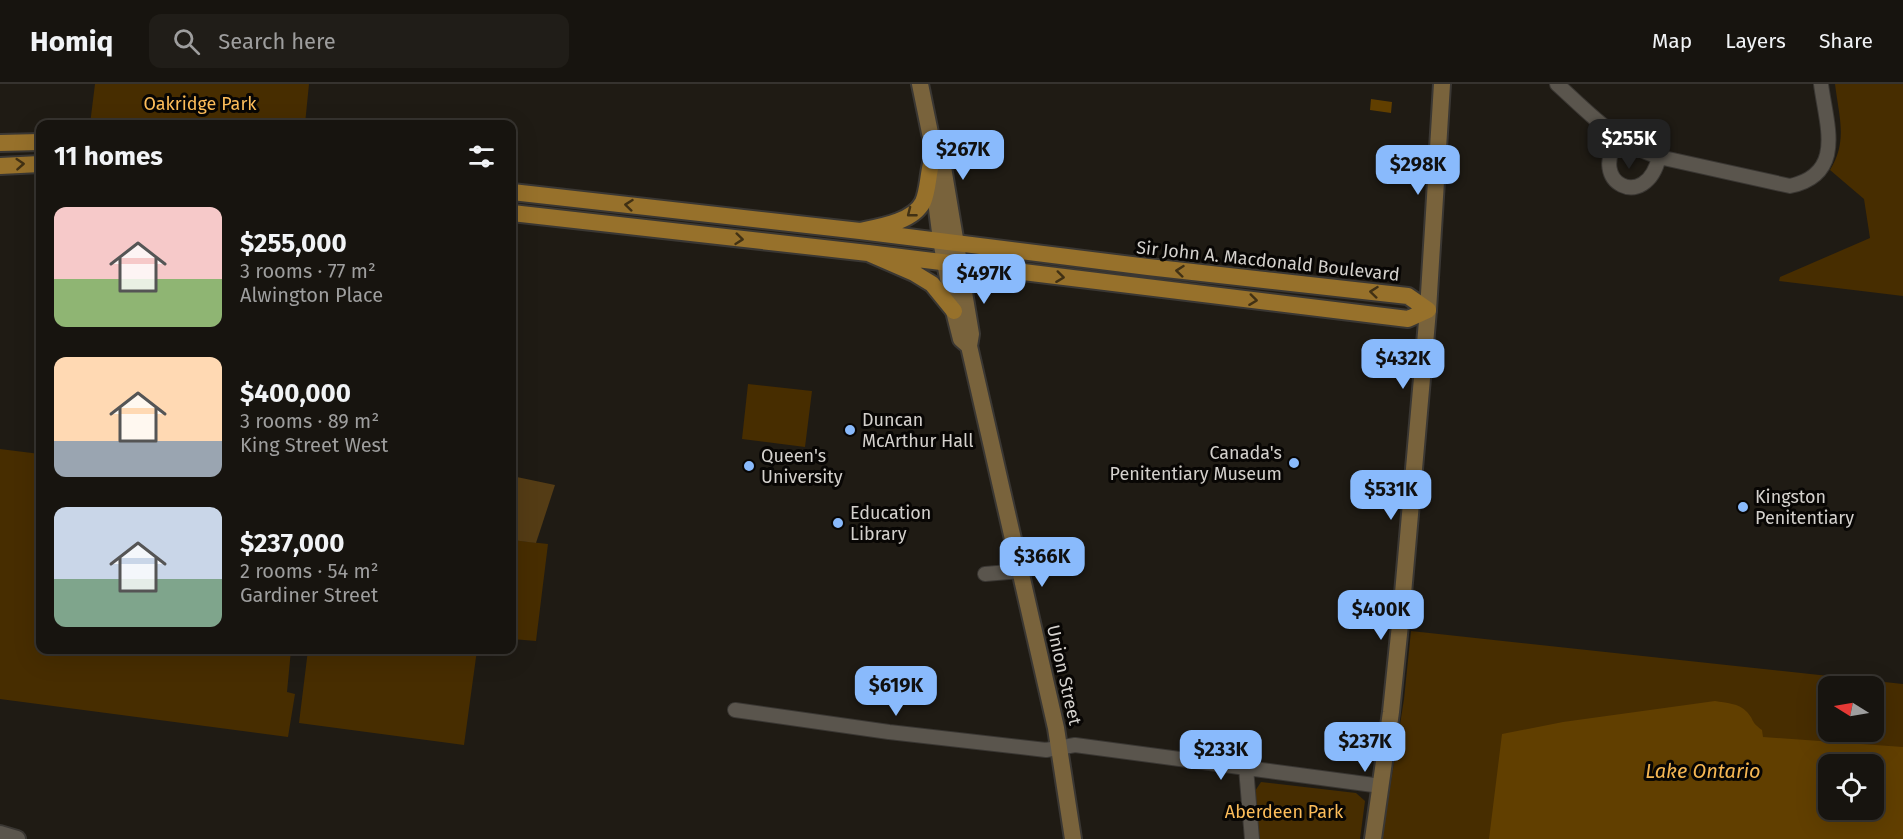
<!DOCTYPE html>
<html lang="en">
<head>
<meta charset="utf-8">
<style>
	:root { --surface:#17140f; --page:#201d18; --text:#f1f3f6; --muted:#9e9e9e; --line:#36332f; --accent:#89bafc }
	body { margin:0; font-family:"Fira Sans",sans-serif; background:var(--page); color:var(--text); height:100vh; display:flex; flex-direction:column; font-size:22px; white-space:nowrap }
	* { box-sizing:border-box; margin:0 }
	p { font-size:20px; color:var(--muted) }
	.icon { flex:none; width:33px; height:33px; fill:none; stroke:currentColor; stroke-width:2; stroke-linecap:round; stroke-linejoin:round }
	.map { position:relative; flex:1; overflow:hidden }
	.details { position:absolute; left:36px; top:36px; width:480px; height:534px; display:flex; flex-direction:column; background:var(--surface); border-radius:12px; box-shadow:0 6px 24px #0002,0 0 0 2px var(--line) }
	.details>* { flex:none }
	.needle { width:39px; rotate:281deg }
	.tools { position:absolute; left:1818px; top:592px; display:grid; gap:12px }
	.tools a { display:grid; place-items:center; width:66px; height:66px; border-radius:12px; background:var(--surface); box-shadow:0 6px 24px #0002,0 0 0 2px var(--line); font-size:30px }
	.price { position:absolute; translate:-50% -51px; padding:0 14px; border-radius:12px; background:var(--accent); color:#111; font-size:20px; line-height:39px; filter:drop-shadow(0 2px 3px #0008) }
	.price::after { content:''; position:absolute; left:50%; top:36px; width:18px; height:14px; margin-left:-9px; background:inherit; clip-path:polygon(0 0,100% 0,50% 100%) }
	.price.on { background:#222; color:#fff }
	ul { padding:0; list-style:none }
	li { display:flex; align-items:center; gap:18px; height:150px; padding:0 18px }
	li span { display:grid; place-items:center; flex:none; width:168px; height:120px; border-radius:12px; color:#555 }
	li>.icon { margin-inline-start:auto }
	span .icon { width:72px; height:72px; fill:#fffc; stroke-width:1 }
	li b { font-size:26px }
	h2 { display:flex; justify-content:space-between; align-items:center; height:72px; padding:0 18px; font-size:26px }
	header { display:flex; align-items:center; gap:36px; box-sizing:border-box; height:84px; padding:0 30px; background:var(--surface); border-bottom:2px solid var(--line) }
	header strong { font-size:28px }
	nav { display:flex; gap:33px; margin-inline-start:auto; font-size:21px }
	.search { width:420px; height:54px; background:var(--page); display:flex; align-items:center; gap:15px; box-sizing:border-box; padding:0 21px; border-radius:12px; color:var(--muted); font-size:22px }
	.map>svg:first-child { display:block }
	.green { fill:#472d00; fill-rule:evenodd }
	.forest { fill:#543c15 }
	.water { fill:#613f00; fill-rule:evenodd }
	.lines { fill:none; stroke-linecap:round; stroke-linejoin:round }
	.minor-casing { stroke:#3a3733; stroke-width:16 }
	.tertiary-casing { stroke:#3a3733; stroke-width:20 }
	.secondary-casing { stroke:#3a3733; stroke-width:20 }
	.primary-casing { stroke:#3a3733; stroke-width:20 }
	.minor { stroke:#5a554d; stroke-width:14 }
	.tertiary { stroke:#5a554d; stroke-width:16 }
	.secondary { stroke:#79633c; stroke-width:16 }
	.primary { stroke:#97712b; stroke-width:16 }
	.oneway { stroke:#413114 }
	.poi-dot { fill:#89bafc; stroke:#080604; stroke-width:2 }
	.labels { text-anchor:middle; stroke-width:6; stroke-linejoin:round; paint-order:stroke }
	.park-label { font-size:18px; fill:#fdbd5a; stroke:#080604 }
	.street-label { font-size:18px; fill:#d4d1cd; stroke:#080604 }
	.poi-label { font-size:18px; fill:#d4d1cd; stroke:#080604; text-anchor:start }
	.water-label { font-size:20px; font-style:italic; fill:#f6b753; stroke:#080604 }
</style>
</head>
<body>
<header>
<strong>Homiq</strong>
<div class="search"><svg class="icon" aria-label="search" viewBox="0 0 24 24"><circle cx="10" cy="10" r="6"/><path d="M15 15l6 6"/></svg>Search here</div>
<nav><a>Map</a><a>Layers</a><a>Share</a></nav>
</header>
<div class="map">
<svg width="1903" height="755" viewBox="0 0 1903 755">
	<rect width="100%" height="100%" fill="#1f1b14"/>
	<path class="green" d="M 95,0 L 309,0 L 305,40 L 90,40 Z
		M 1835,0 L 1903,0 L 1903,212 L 1779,197 L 1780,193 L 1870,154 L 1864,115 L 1830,86 C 1848,57 1839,33 1835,0 Z
		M 748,300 L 812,307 L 805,363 L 742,355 Z
		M 0,365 L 40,370 L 40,566 L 291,566 L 287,608 L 295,610 L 288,653 L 0,615 Z
		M 512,456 L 548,460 L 536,557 L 512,555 Z
		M 1411,547 L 1903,600 L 1903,755 L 1382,755 L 1404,615 ZM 1828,603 L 1874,603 L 1874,648 L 1828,648 ZM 1828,681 L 1874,681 L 1874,726 L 1828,726 Z
		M 308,566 L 477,566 L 464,661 L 299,639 Z
		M 1261,698 L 1356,709 L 1365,717 L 1360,755 L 1258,755 L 1255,707 Z"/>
	<path class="forest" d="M 512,392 L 555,401 L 536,459 L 512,456 Z"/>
	<path class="water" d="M 1371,15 L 1392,18 L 1391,29 L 1370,26 Z
		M 1715,617 C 1726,619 1739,619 1747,628 C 1755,637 1750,637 1762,646 L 1763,653 L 1903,663 L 1903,755 L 1489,755 L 1502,650 L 1563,638 ZM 1828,681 L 1874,681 L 1874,726 L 1828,726 Z"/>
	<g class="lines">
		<g class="minor-casing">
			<path id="minor" d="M 1557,0 C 1589,29 1617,60 1659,73 L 1790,102 C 1846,90 1826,40 1821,0
				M 1619,55 C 1586,98 1646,129 1659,73
				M 985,490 L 1020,487
				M 735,626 L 889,648 L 1046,666 L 1075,661 L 1381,702
				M 1246,684 L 1252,755"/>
		</g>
		<g class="tertiary-casing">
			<path id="tertiary" d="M 0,750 L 17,755"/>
		</g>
		<g class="secondary-casing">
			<path id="secondary" d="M 920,0 L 930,49 L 942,77 L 971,250 L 969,262 L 1056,644 L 1073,755
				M 932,86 L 941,156 L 954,227 L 961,255 L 969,262
				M 1373,755 L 1391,628 L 1402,521 L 1428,226 L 1442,0"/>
		</g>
		<g class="primary-casing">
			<path id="primary" d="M 0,59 L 40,58
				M 0,82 L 40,80
				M 512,108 L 860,147 C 879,143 913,138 923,118 C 928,107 928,91 931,80
				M 512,129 L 868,169 L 914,189 L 932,200 L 954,227
				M 860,147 L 1148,183 L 1408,212 L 1428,226
				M 868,169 L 1408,235 L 1428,226"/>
		</g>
		<use href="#minor" class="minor"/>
		<use href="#tertiary" class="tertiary"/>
		<use href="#secondary" class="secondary"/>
		<use href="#primary" class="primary"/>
	</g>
	<defs><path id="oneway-chevron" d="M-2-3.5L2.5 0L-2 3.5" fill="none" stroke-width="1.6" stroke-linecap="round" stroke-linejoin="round" transform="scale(1.5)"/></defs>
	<g class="oneway">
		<use href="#oneway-chevron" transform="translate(20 80) rotate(-4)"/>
		<use href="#oneway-chevron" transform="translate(629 121) rotate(-174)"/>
		<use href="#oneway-chevron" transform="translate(911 129) rotate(142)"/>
		<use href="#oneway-chevron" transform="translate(739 155) rotate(6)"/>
		<use href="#oneway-chevron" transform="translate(1180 187) rotate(-174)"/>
		<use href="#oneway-chevron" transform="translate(1060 193) rotate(7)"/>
		<use href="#oneway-chevron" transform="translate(1374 208) rotate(-174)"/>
		<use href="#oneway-chevron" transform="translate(1253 216) rotate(7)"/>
	</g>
	<g class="poi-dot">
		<circle cx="850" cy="346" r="6"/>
		<circle cx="1294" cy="379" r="6"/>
		<circle cx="749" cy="382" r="6"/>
		<circle cx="1743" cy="423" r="6"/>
		<circle cx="838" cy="439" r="6"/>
	</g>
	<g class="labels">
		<g class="park-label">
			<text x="200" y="26">Oakridge Park</text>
			<text x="1284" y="734">Aberdeen Park</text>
		</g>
		<g class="street-label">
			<text transform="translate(1268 177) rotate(6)" y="6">Sir John A. Macdonald Boulevard</text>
			<text transform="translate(1064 591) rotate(77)" y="6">Union Street</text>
		</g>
		<g class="poi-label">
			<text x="862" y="342">Duncan<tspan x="862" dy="21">McArthur Hall</tspan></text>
			<text x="1282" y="375" text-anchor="end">Canada's<tspan x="1282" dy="21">Penitentiary Museum</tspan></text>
			<text x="761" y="378">Queen's<tspan x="761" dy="21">University</tspan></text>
			<text x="1755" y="419">Kingston<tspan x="1755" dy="21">Penitentiary</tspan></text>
			<text x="850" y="435">Education<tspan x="850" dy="21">Library</tspan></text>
		</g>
		<g class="water-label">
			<text x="1703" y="694">Lake Ontario</text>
		</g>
	</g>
</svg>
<div class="tools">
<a><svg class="needle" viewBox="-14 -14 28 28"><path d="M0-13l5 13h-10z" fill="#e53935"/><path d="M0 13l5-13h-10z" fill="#9e9e9e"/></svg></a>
<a><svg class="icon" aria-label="locate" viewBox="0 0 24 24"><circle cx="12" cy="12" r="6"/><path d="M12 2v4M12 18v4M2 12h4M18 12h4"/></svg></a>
</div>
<b class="price on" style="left:1629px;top:86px">$255K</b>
<b class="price" style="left:963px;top:97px">$267K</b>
<b class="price" style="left:1418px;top:112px">$298K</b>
<b class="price" style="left:984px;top:221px">$497K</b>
<b class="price" style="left:1403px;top:306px">$432K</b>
<b class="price" style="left:1391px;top:437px">$531K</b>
<b class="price" style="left:1042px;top:504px">$366K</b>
<b class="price" style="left:1381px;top:557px">$400K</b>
<b class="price" style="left:896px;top:633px">$619K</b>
<b class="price" style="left:1365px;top:689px">$237K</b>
<b class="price" style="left:1221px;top:697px">$233K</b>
<section class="details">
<h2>11 homes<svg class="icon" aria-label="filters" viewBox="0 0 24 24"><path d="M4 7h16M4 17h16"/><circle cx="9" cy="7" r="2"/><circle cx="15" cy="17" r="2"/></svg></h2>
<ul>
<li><span style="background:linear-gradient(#f6c9c9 60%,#8fb573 0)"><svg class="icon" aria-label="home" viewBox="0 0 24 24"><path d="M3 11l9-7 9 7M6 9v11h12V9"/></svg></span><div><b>$255,000</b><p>3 rooms · 77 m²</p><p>Alwington Place</p></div></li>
<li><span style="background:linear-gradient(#ffd9b3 70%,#9aa5b1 0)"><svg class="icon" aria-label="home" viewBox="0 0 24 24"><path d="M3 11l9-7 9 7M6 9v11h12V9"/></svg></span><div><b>$400,000</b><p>3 rooms · 89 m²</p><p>King Street West</p></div></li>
<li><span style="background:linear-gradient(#c9d6e8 60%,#7fa58c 0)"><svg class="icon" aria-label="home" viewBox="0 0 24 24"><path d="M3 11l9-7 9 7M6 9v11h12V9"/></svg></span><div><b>$237,000</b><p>2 rooms · 54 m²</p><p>Gardiner Street</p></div></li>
</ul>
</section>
</div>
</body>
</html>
